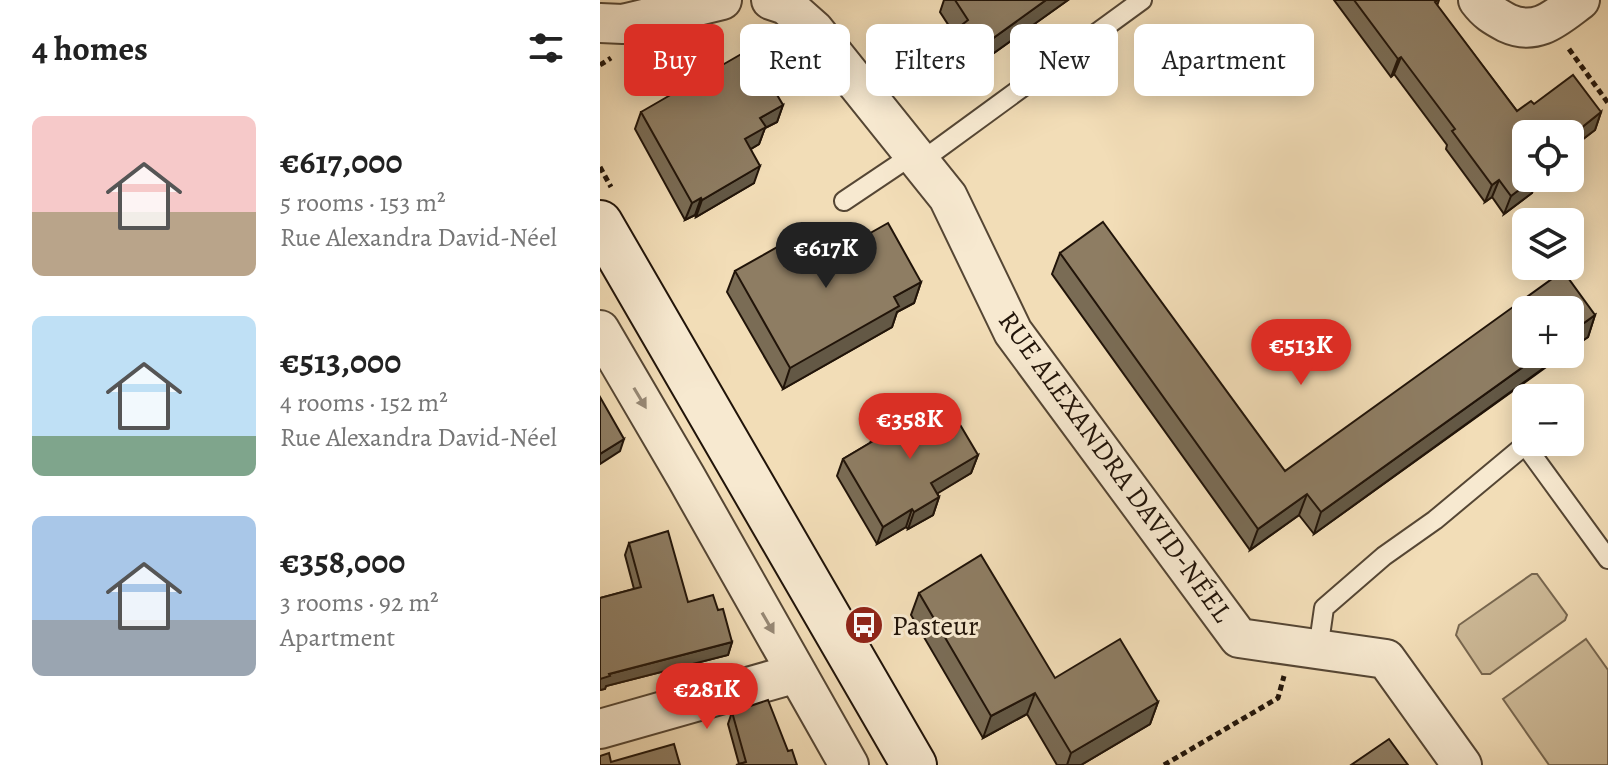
<!DOCTYPE html>
<html lang="en">
<head>
<meta charset="utf-8">
<style>
	:root { --surface:#fff; --page:#f2f2f2; --text:#222; --muted:#767676; --accent:#d93025 }
	body { margin:0; font-family:Alegreya,serif; background:var(--page); color:var(--text); height:100vh; display:flex; flex-direction:column; font-size:30px; white-space:nowrap }
	* { box-sizing:border-box; margin:0 }
	p { font-size:26px; color:var(--muted) }
	.icon { flex:none; width:44px; height:44px; fill:none; stroke:currentColor; stroke-width:2; stroke-linecap:round; stroke-linejoin:round }
	.map { position:relative; flex:1; overflow:hidden }
	.details { display:flex; flex-direction:column; background:var(--surface); width:600px }
	.details>* { flex:none }
	.hud { position:absolute; left:24px; top:24px; width:760px; height:72px; display:flex; gap:16px }
	.controls { position:absolute; left:912px; top:120px; display:grid; gap:16px }
	.controls a { display:grid; place-items:center; width:72px; height:72px; border-radius:12px; background:var(--surface); box-shadow:0 4px 20px #0003; font-size:40px }
	.price { position:absolute; translate:-50% -68px; padding:0 18px; border-radius:28px; background:var(--accent); color:#fff; font-size:26px; line-height:52px; filter:drop-shadow(0 2px 4px #0008) }
	.price::after { content:''; position:absolute; left:50%; top:48px; width:24px; height:18px; margin-left:-12px; background:inherit; clip-path:polygon(0 0,100% 0,50% 100%) }
	.price.active { background:#222; color:#fff }
	ul { padding:0; list-style:none }
	li { display:flex; align-items:center; gap:24px; height:200px; padding:0 32px }
	li span { display:grid; place-items:center; flex:none; width:224px; height:160px; border-radius:12px; color:#555 }
	li>.icon { margin-inline-start:auto }
	span .icon { width:96px; height:96px; fill:#fffc; stroke-width:1 }
	li b { font-size:34px }
	h2 { display:flex; justify-content:space-between; align-items:center; height:96px; padding:0 32px; font-size:34px }
	.tag { padding:0 28px; border-radius:12px; background:var(--surface); box-shadow:0 4px 20px #0003; font-size:28px; line-height:72px }
	.tag.active { background:var(--accent); color:#fff }
	main { display:flex; flex:1; min-height:0 }
	.map>svg:first-child { display:block }
	.grass { fill:#cebb99; stroke:#786851; stroke-width:2 }
	.lines { fill:none; stroke-linecap:round; stroke-linejoin:round }
	.lane-casing { stroke:#554634; stroke-width:22 }
	.street-casing { stroke:#554634; stroke-width:42 }
	.secondary-casing { stroke:#211409; stroke-width:48 }
	.path { stroke:#211409; stroke-width:5; stroke-dasharray:6 4; stroke-linecap:butt }
	.lane { stroke:#f7e9d0; stroke-width:18 }
	.street { stroke:#f7e9d0; stroke-width:38 }
	.secondary { stroke:#f7e9d0; stroke-width:44 }
	.wall { fill:#7a6c55; stroke:#211409; stroke-width:2 }
	.shaded-wall { fill:#635845; stroke:#211409; stroke-width:2 }
	.building { fill:#8e7d63; stroke:#211409; stroke-width:2 }
	.oneway { fill:#978976 }
	.labels { text-anchor:middle; stroke-width:6; stroke-linejoin:round; paint-order:stroke }
	.street-label { font-size:28px; fill:#211409; stroke:#f7e9d0 }
	.poi-label { font-size:28px; fill:#211409; stroke:#f7e9d0; text-anchor:start }
</style>
</head>
<body>
<main>
<section class="details">
<h2>4 homes<svg class="icon" aria-label="filters" viewBox="0 0 24 24"><path d="M4 7h16M4 17h16"/><circle cx="9" cy="7" r="2"/><circle cx="15" cy="17" r="2"/></svg></h2>
<ul>
<li><span style="background:linear-gradient(#f6c9c9 60%,#b9a48a 0)"><svg class="icon" aria-label="home" viewBox="0 0 24 24"><path d="M3 11l9-7 9 7M6 9v11h12V9"/></svg></span><div><b>€617,000</b><p>5 rooms · 153 m²</p><p>Rue Alexandra David-Néel</p></div></li>
<li><span style="background:linear-gradient(#bfe0f5 75%,#7fa58c 0)"><svg class="icon" aria-label="home" viewBox="0 0 24 24"><path d="M3 11l9-7 9 7M6 9v11h12V9"/></svg></span><div><b>€513,000</b><p>4 rooms · 152 m²</p><p>Rue Alexandra David-Néel</p></div></li>
<li><span style="background:linear-gradient(#a9c7e8 65%,#9aa5b1 0)"><svg class="icon" aria-label="home" viewBox="0 0 24 24"><path d="M3 11l9-7 9 7M6 9v11h12V9"/></svg></span><div><b>€358,000</b><p>3 rooms · 92 m²</p><p>Apartment</p></div></li>
</ul>
</section>
<div class="map">
<svg width="1008" height="765" viewBox="0 0 1008 765">
	<rect width="100%" height="100%" fill="#f2ddb7"/>
	<filter id="stains"><feTurbulence type="fractalNoise" baseFrequency=".0025" numOctaves="4"/><feColorMatrix values="0 0 0 0 .2 0 0 0 0 .09 0 0 0 0 .02 0 0 0 .5 -.17"/></filter>
	<radialGradient id="worn" r=".72"><stop offset=".6" stop-color="#630" stop-opacity="0"/><stop offset="1" stop-color="#630" stop-opacity=".3"/></radialGradient>
	<path class="grass" d="M 932,574 L 937,574 L 967,615 L 965,620 L 890,674 L 882,674 L 856,635 L 859,625 Z
		M 986,639 L 1008,670 L 1008,765 L 949,765 L 903,699 Z"/>
	<g class="lines">
		<g class="lane-casing">
			<path id="lane" d="M 320,162 L 542,0
				M 244,201 L 314,154
				M 718,650 L 724,608 L 784,556 L 835,520 L 925,445 L 1008,559"/>
		</g>
		<g class="street-casing">
			<path id="street" d="M 171,0 L 186,5 L 214,30 L 348,197 L 413,332 L 639,638 L 786,659 L 862,765
				M 878,0 C 887,12 894,16 907,23 C 937,37 957,17 980,0
				M 0,23 L 23,24 L 122,0
				M 0,330 L 86,477 L 249,765
				M 0,729 L 197,673"/>
		</g>
		<g class="secondary-casing">
			<path id="secondary" d="M 0,223 L 314,765"/>
		</g>
		<path class="path" d="M 969,49 L 1008,103
			M 0,65 L 11,58
			M 0,167 L 11,187
			M 564,765 L 678,698 L 684,676"/>
		<use href="#lane" class="lane"/>
		<use href="#street" class="street"/>
		<use href="#secondary" class="secondary"/>
	</g>
	<path class="wall" d="M 344,0 L 468,0 L 377,65 L 374,61 L 332,89 L 321,73 L 329,51 L 353,32 L 340,12 Z
		M 734,0 L 839,0 L 837,6 L 917,111 L 934,104 L 1001,112 L 995,130 L 978,143 L 976,148 L 926,178 L 937,178 L 932,193 L 904,214 L 892,197 L 885,202 L 846,149 L 847,145 L 794,74 L 791,77 Z
		M 183,105 L 177,122 L 165,128 L 159,144 L 151,149 L 154,183 L 96,217 L 95,215 L 85,220 L 35,129 L 41,112 Z
		M 460,253 L 685,471 L 995,315 L 988,337 L 714,534 L 699,515 L 650,550 L 452,274 Z
		M 219,262 L 321,282 L 314,303 L 297,312 L 292,327 L 183,389 L 127,292 L 135,271 Z
		M 272,438 L 378,455 L 371,473 L 337,493 L 339,497 L 333,515 L 308,529 L 306,527 L 277,544 L 237,476 L 243,459 L 270,443 Z
		M 29,543 L 88,602 L 118,610 L 132,642 L 128,655 L 6,686 L 5,689 L 0,690 L 0,598 L 34,589 L 25,555 Z
		M 319,593 L 455,678 L 558,702 L 550,724 L 481,765 L 457,765 L 427,714 L 383,738 L 311,615 Z
		M 132,712 L 188,751 L 139,764 L 128,724 Z"/>
	<path class="shaded-wall" d="M 446,0 L 468,0 L 377,65 L 385,44 Z
		M 382,39 L 374,61 L 332,89 L 340,67 Z
		M 801,57 L 794,74 L 791,77 L 798,59 Z
		M 183,105 L 177,122 L 165,128 L 159,144 L 139,156 L 145,139 L 160,118 Z
		M 1001,112 L 995,130 L 978,143 L 976,148 L 970,153 L 970,140 L 981,128 Z
		M 160,166 L 154,183 L 96,217 L 102,200 Z
		M 929,178 L 937,178 L 932,193 L 904,214 L 911,196 Z
		M 899,180 L 892,197 L 885,202 L 892,185 Z
		M 101,198 L 95,215 L 85,220 L 92,203 Z
		M 321,282 L 314,303 L 297,312 L 292,327 L 183,389 L 190,368 L 294,297 Z
		M 995,315 L 988,337 L 970,349 L 970,333 Z
		M 941,354 L 963,354 L 714,534 L 721,512 Z
		M 24,439 L 20,451 L 0,464 L 0,454 Z
		M 378,455 L 371,473 L 325,501 L 331,483 Z
		M 707,494 L 699,515 L 650,550 L 658,529 Z
		M 339,497 L 333,515 L 308,529 L 314,512 Z
		M 312,509 L 306,527 L 277,544 L 283,527 Z
		M 132,642 L 128,655 L 6,686 L 5,689 L 0,690 L 0,679 L 9,674 Z
		M 435,693 L 427,714 L 383,738 L 391,716 Z
		M 558,702 L 550,724 L 481,765 L 467,765 L 471,753 Z"/>
	<path class="building" d="M 355,0 L 446,0 L 385,44 L 382,39 L 340,67 L 329,51 L 368,20 Z
		M 754,0 L 838,0 L 835,2 L 917,111 L 931,101 L 934,104 L 973,75 L 1001,112 L 981,128 L 983,130 L 970,140 L 970,134 L 926,134 L 926,178 L 935,178 L 911,196 L 899,180 L 892,185 L 852,131 L 855,129 L 801,57 L 798,59 Z
		M 150,49 L 183,105 L 160,118 L 166,127 L 145,139 L 160,166 L 102,200 L 101,198 L 92,203 L 41,112 Z
		M 503,222 L 685,471 L 963,271 L 995,315 L 970,333 L 970,310 L 926,310 L 926,354 L 941,354 L 721,512 L 707,494 L 658,529 L 460,253 Z
		M 288,223 L 321,282 L 294,297 L 299,306 L 190,368 L 135,271 L 202,233 L 219,262 Z
		M 343,396 L 378,455 L 331,483 L 339,497 L 314,512 L 312,509 L 283,527 L 243,459 L 273,441 L 272,438 Z
		M 0,397 L 24,439 L 0,454 Z
		M 68,531 L 88,602 L 113,595 L 118,610 L 123,609 L 132,642 L 9,674 L 10,676 L 0,679 L 0,598 L 41,587 L 29,543 Z
		M 381,555 L 455,678 L 520,639 L 558,702 L 471,753 L 435,693 L 391,716 L 319,593 Z
		M 168,700 L 188,751 L 192,750 L 197,765 L 136,765 L 146,762 L 132,712 Z
		M 789,739 L 808,765 L 751,765 Z
		M 74,744 L 80,765 L 0,765 L 0,756 L 9,753 L 11,762 Z"/>
	<defs><path id="oneway-solid" d="M-6-.8H1V-3.2L6.5 0L1 3.2V.8H-6Z" transform="scale(2)"/></defs>
	<g class="oneway">
		<use href="#oneway-solid" transform="translate(40 398) rotate(59)"/>
		<use href="#oneway-solid" transform="translate(168 623) rotate(60)"/>
	</g>
	<defs>
		<g id="bus-disc" transform="scale(2)"><circle r="9.5" fill="#8f2418" stroke="#f7e9d0"/><path d="M-5-6H5V4H4V6H2V4H-2V6H-4V4H-5ZM-3.5-4V0h7V-4ZM-3.5 1.2v1.5H-2V1.2ZM2 1.2v1.5H3.5V1.2Z" fill="#fff"/></g>
	</defs>
	<g fill-rule="evenodd">
		<use href="#bus-disc" x="264" y="625"/>
	</g>
	<g class="labels">
		<g class="street-label">
			<text transform="translate(516 466) rotate(54)" y="10">RUE ALEXANDRA DAVID-NÉEL</text>
		</g>
		<g class="poi-label">
			<text x="292" y="635">Pasteur</text>
		</g>
	</g>
	<rect width="100%" height="100%" filter="url(#stains)"/>
	<rect width="100%" height="100%" fill="url(#worn)"/>
</svg>
<div class="controls">
<a><svg class="icon" aria-label="locate" viewBox="0 0 24 24"><circle cx="12" cy="12" r="6"/><path d="M12 2v4M12 18v4M2 12h4M18 12h4"/></svg></a>
<a><svg class="icon" aria-label="layers" viewBox="0 0 24 24"><path d="M12 4l9 5-9 5-9-5zM3 14l9 5 9-5"/></svg></a>
<a>+</a>
<a>−</a>
</div>
<b class="price active" style="left:226px;top:290px">€617K</b>
<b class="price" style="left:701px;top:387px">€513K</b>
<b class="price" style="left:310px;top:461px">€358K</b>
<b class="price" style="left:107px;top:731px">€281K</b>
<div class="hud">
<a class="tag active">Buy</a>
<a class="tag">Rent</a>
<a class="tag">Filters</a>
<a class="tag">New</a>
<a class="tag">Apartment</a>
</div>
</div>
</main>
</body>
</html>
